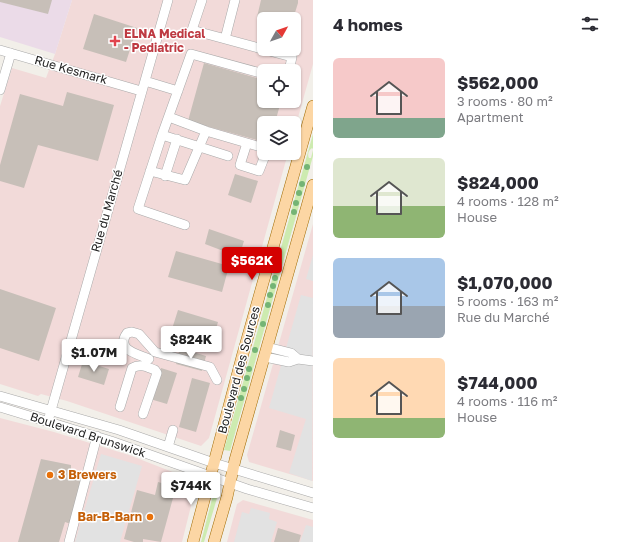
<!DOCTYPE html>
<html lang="en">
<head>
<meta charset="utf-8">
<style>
	:root { --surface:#fff; --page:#f7f7f7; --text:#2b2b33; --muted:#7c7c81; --accent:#d40000 }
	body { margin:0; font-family:"Golos Text",sans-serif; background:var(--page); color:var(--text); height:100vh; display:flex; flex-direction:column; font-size:15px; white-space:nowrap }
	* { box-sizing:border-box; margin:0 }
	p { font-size:13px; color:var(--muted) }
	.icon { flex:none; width:22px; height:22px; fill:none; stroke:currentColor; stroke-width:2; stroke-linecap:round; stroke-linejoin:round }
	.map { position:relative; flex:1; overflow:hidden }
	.side { display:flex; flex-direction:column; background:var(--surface); width:308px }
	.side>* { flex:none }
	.needle { width:26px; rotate:50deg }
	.tools { position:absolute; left:257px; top:12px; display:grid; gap:8px }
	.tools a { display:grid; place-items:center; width:44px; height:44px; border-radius:6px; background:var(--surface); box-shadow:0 1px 3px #0004; font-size:20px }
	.price { position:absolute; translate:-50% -34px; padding:0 9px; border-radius:4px; background:#fff; color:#222; font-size:13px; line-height:26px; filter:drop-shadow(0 1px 2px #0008) }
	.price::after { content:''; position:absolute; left:50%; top:24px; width:12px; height:9px; margin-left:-6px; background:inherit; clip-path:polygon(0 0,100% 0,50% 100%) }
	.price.selected { background:var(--accent); color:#fff }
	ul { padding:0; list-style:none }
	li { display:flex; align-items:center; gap:12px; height:100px; padding:0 20px }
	li span { display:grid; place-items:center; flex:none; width:112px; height:80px; border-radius:6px; color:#555 }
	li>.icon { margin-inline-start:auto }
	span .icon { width:48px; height:48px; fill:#fffc; stroke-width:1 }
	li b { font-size:17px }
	h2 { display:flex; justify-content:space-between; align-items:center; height:48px; padding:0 20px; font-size:17px }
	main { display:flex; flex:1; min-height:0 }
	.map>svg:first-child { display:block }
	.commercial { fill:#f2dad9; fill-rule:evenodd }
	.industrial { fill:#ebdbe8 }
	.grass { fill:#cdebb0 }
	.parking { fill:#e2e2e2 }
	.building { fill:#c7bfb8 }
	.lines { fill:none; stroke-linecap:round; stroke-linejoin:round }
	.minor-casing { stroke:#a9a9a9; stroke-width:10 }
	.major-casing { stroke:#a06b00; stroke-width:12 }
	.minor { stroke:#fff; stroke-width:9 }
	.major { stroke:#fcd6a4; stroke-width:11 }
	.tree { fill:#74b475 }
	.health-dot { fill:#e0444e; stroke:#fff; stroke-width:1.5 }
	.food-dot { fill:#e8710a; stroke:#fff; stroke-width:1.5 }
	.labels { text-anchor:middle; stroke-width:3; stroke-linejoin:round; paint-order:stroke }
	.health-label { font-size:12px; font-weight:bold; fill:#be3a42; stroke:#fff; text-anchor:start }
	.street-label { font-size:12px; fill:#222; stroke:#fff }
	.food-label { font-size:12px; font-weight:bold; fill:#c56008; stroke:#fff; text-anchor:start }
</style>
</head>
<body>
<main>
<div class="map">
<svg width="313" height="542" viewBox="0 0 313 542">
	<rect width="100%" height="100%" fill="#f2efe9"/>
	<path class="commercial" d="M 72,0 L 313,0 L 313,64 L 294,132 L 294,123 L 264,123 L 264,153 L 288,153 L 209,438 L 201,446 L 67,401 L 41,394 L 38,396 L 0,384 L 0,106 L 12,68 L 46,78 L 55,54 ZM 264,19 L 294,19 L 294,49 L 264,49 ZM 264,71 L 294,71 L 294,101 L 264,101 Z
		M 313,224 L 313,481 L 249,462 L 247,455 Z
		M 0,418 L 54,432 L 129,455 L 188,478 L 195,490 L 182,542 L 0,542 Z
		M 243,500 L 313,520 L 313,542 L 227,542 L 237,504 Z"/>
	<path class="industrial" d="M 0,0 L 72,0 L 55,54 L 0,37 Z"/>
	<path class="grass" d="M 313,134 L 313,149 L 312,148 C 309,150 307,154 309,158 L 311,158 L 313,150 L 313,156 L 230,451 L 224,450 Z
		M 217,487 L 220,488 L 204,542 L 201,542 L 212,499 Z"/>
	<path class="parking" d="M 313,255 L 313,281 L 306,279 Z
		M 301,295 L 313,298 L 312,481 L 289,473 L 306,419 L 269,408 Z
		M 101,454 L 142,466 L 120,542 L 75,542 Z
		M 251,508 L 270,513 L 269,519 L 277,522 L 271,542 L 234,542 L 242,512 L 249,514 Z
		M 306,525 L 313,527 L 313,542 L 300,542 Z"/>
	<path class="building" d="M 0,0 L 52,0 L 48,14 L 0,2 Z
		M 261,0 L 298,0 L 298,3 L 293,19 L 264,19 L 257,17 Z
		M 94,14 L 137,28 L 126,62 L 83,49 Z
		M 204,63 L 264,80 L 264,101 L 281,101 L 275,123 L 264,123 L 264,142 L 188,121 Z
		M 67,92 L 114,105 L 98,161 L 38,145 L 24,188 L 0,181 L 0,165 L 20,94 L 63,106 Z
		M 235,174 L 258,181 L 251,203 L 228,195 Z
		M 209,229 L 244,241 L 239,257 L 205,244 Z
		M 176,251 L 229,266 L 222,292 L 168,277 Z
		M 0,289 L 56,308 L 39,361 L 0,348 Z
		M 178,310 L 218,322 L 212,342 L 172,329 Z
		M 180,348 L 206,356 L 202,371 L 176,364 Z
		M 83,361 L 109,369 L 104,385 L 78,377 Z
		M 161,368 L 177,373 L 167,404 L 150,399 Z
		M 192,378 L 210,383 L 196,432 L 179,427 Z
		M 280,430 L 295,435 L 291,451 L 276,447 Z
		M 41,459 L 71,465 L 71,470 L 84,473 L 71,524 L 65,522 L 59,542 L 18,542 Z
		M 158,482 L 176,487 L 161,542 L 143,539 L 143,542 L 134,542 L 124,539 L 137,490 L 155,495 Z
		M 278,528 L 301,535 L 299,542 L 274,542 Z"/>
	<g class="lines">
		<g class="minor-casing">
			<path id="minor" d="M 202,0 L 192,30 L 292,57 L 289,71
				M 225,39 L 235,0
				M 0,50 L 141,91
				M 145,81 L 178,91
				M 0,90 L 11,53
				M 169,117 L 206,131 L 264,148
				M 162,135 L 138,209 L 185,225
				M 247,143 L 240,165 L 259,171 L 266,153
				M 228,156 L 162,135 L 191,54 L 264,74
				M 150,171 L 185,180 L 206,131
				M 165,176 L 177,139
				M 267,347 L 291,353 L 298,359
				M 265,357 L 289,362 L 298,359 L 313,361
				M 149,359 C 138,354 115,350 127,333 L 132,332 L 139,334 L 155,352 L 210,367 L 217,380
				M 0,396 L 119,430 L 214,463 L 313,493
				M 0,407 L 111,441 L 247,489 L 313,508
				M 120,407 L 132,368 C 140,363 147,367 155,370 L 157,373 L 143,414
				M 48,421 L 168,0
				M 168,447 L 173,430
				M 69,542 L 97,436"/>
		</g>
		<g class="major-casing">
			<path id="major" d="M 193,542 L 242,357 L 313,106
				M 214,542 L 227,497 L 235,460 L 313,185"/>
		</g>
		<use href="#minor" class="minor"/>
		<use href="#major" class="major"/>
	</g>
	<g class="tree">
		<circle cx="307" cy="167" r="3"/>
		<circle cx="302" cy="184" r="3"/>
		<circle cx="299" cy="193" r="3"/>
		<circle cx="296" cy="203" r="3"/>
		<circle cx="294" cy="212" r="3"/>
		<circle cx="275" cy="278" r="3"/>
		<circle cx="273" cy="286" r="3"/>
		<circle cx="270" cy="295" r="3"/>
		<circle cx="268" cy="305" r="3"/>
		<circle cx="263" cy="324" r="3"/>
		<circle cx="255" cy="350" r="3"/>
		<circle cx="249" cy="369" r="3"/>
		<circle cx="247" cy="378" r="3"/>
		<circle cx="244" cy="389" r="3"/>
		<circle cx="241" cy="398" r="3"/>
	</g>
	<path class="health-dot" d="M113 35h4v4h4v4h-4v4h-4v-4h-4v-4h4z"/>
	<g class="food-dot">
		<circle cx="50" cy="475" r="4"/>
		<circle cx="150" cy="517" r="4"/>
	</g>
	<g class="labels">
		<g class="health-label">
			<text x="124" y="38">ELNA Medical<tspan x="124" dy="14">- Pediatric</tspan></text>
		</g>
		<g class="street-label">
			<text transform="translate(71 70) rotate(16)" y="4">Rue Kesmark</text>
			<text transform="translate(107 211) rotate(-74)" y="4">Rue du Marché</text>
			<text transform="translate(239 370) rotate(-75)" y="4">Boulevard des Sources</text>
			<text transform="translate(88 435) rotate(18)" y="4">Boulevard Brunswick</text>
		</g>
		<g class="food-label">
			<text x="58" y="479">3 Brewers</text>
			<text x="142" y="521" text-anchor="end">Bar-B-Barn</text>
		</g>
	</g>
</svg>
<div class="tools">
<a><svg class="needle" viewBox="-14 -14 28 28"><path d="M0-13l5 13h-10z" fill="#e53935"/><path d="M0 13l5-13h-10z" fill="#7c7c81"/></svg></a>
<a><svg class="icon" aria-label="locate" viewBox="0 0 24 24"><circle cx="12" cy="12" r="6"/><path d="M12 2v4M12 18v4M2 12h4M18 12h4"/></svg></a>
<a><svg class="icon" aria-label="layers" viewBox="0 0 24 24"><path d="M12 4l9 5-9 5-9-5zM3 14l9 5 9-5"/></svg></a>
</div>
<b class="price selected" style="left:252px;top:281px">$562K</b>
<b class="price" style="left:191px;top:360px">$824K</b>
<b class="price" style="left:94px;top:373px">$1.07M</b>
<b class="price" style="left:191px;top:506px">$744K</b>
</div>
<section class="side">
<h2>4 homes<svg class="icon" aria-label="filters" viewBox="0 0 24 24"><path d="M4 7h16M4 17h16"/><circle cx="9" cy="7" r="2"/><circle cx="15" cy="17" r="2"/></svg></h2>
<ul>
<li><span style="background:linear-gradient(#f6c9c9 75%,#7fa58c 0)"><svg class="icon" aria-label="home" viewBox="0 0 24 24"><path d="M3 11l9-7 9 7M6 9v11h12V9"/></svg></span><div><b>$562,000</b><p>3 rooms · 80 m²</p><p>Apartment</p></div></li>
<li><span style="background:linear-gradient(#dfe7d0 60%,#8fb573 0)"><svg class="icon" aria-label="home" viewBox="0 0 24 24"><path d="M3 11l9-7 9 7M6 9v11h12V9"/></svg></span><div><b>$824,000</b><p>4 rooms · 128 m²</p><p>House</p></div></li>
<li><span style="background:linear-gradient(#a9c7e8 60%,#9aa5b1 0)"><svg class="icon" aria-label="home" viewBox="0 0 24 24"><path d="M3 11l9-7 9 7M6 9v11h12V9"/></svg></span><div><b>$1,070,000</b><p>5 rooms · 163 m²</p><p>Rue du Marché</p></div></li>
<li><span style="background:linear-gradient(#ffd9b3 75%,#8fb573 0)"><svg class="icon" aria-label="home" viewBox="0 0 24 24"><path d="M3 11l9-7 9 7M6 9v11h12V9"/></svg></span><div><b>$744,000</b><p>4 rooms · 116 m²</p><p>House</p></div></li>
</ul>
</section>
</main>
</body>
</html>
